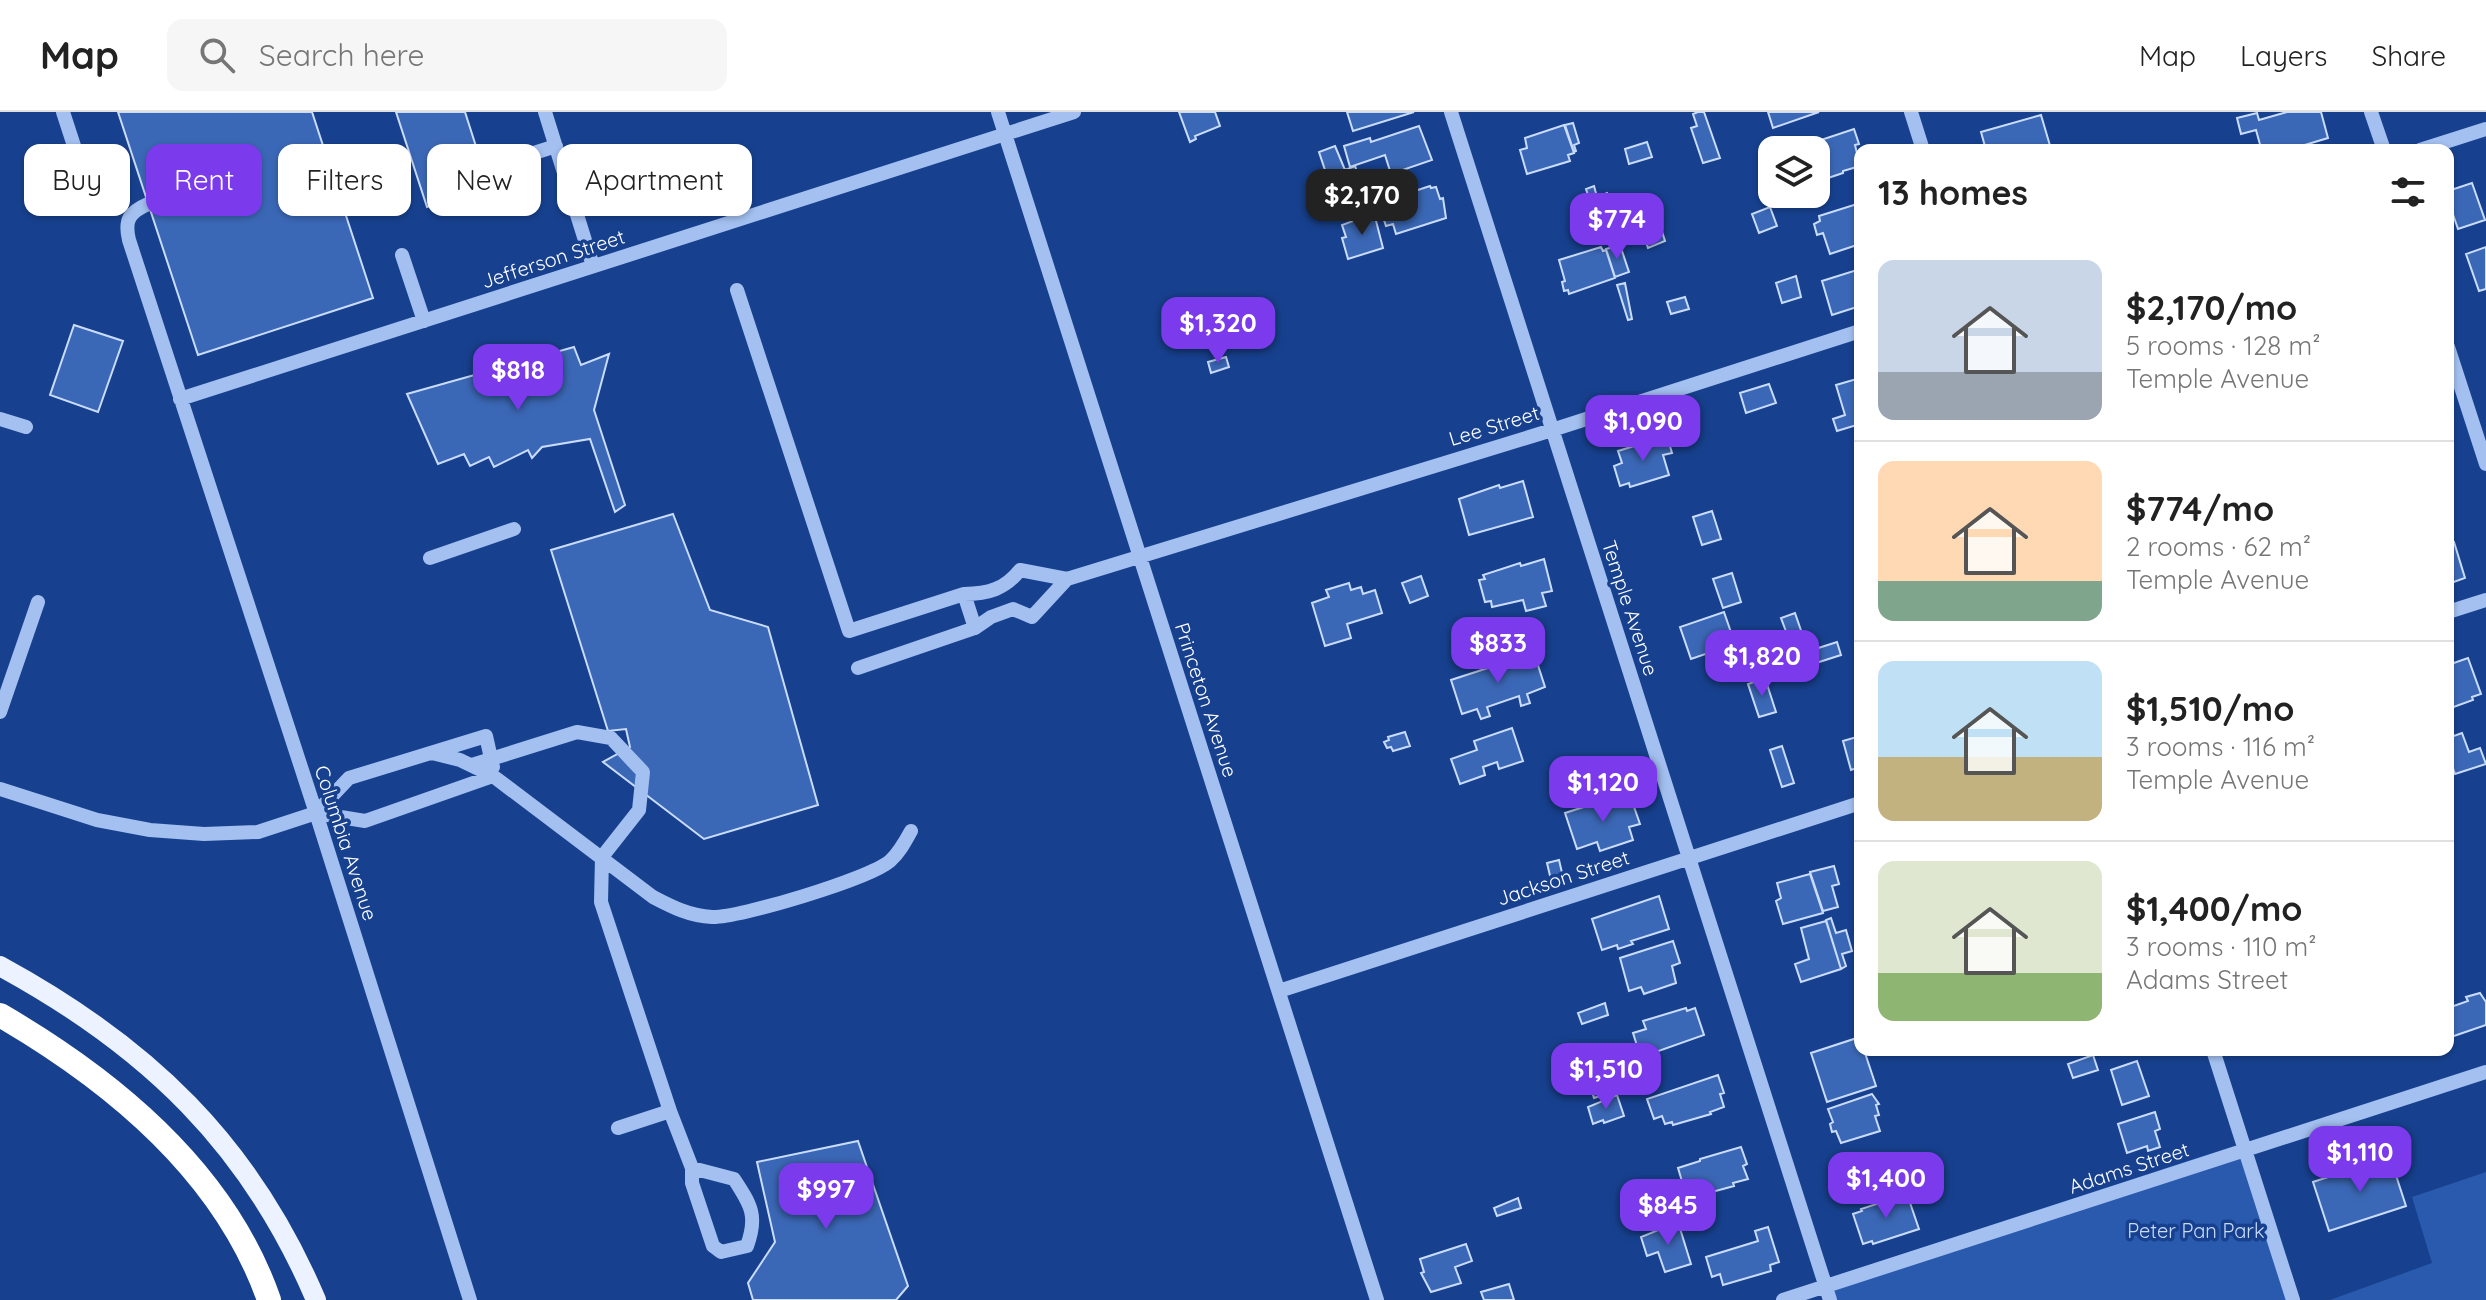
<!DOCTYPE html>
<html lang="en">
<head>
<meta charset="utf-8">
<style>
	:root { --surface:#fff; --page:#f6f6f6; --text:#222; --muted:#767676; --line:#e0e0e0; --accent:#7c3aed }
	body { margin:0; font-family:Quicksand,sans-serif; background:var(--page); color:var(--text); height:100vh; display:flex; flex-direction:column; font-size:30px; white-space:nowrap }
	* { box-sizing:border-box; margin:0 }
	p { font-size:26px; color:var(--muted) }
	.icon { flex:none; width:44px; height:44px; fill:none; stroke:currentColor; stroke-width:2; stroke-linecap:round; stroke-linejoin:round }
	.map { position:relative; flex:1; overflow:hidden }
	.details { position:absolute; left:1854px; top:32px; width:600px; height:912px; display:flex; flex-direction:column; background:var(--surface); border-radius:16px; box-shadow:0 2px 6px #0004 }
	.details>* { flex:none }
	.guide { position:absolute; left:24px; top:32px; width:760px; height:72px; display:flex; gap:16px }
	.buttons { position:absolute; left:1758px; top:24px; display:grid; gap:16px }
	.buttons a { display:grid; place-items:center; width:72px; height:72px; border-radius:16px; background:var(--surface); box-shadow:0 2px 6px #0004; font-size:40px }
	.price { position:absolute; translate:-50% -68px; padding:0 18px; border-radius:16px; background:var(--accent); color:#fff; font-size:26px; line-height:52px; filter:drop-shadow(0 2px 4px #0008) }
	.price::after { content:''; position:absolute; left:50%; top:48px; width:24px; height:18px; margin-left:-12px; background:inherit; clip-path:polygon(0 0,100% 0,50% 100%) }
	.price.on { background:#222; color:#fff }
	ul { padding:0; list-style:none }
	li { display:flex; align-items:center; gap:24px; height:200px; padding:0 24px }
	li+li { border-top:2px solid var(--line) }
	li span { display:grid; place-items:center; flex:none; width:224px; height:160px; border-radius:16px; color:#555 }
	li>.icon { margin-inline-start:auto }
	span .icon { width:96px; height:96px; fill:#fffc; stroke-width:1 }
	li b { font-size:34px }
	h2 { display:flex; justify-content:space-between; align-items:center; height:96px; padding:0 24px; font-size:34px }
	.tag { padding:0 28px; border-radius:16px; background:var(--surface); box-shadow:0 2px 6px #0004; font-size:28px; line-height:72px }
	.tag.on { background:var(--accent); color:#fff }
	header { display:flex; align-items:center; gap:48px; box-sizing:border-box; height:112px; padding:0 40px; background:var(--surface); border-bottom:2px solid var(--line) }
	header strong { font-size:38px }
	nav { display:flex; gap:44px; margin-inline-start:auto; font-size:28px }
	.search { width:560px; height:72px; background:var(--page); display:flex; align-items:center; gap:20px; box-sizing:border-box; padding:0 28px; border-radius:16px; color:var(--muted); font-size:30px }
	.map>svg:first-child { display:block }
	.green { fill:#295aae }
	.building { fill:#3b68b6; stroke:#cadcfb; stroke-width:2 }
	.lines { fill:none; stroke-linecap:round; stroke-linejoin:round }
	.minor { stroke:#a3c0f0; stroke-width:14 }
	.major { stroke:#ecf2ff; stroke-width:20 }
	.highway { stroke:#fff; stroke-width:24 }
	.labels { text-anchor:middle; stroke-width:7; stroke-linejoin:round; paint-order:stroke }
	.street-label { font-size:20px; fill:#fff; stroke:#17418f }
	.park-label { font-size:20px; fill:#cadcfb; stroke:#17418f }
</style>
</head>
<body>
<header>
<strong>Map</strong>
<div class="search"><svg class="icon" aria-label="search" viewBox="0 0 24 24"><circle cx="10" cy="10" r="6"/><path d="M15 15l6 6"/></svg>Search here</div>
<nav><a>Map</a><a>Layers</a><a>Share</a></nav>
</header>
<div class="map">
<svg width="2486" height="1188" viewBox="0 0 2486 1188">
	<rect width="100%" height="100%" fill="#17418f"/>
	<path class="green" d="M 2246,1030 L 2287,1188 L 1823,1188 L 1817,1170 Z
		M 2486,1060 L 2486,1188 L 2330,1188 L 2432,1151 L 2412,1085 Z"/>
	<path class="building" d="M 118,0 L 312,0 L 373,186 L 198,243 Z
		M 396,0 L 465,0 L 489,75 L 427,95 Z
		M 1179,0 L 1215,0 L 1220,14 L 1195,24 L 1196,27 L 1190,30 Z
		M 1347,0 L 1414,0 L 1353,19 Z
		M 1698,0 L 1704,0 L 1720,46 L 1703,51 L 1691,16 L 1697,14 L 1693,2 Z
		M 1768,0 L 1819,0 L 1773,16 Z
		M 2287,0 L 2321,0 L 2328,26 L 2288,38 L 2270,38 L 2269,34 L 2261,36 L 2256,18 L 2241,22 L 2237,6 L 2257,1 L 2259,8 Z
		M 2041,3 L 2051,37 L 1986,38 L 1981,20 Z
		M 1573,11 L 1579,31 L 1574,33 L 1576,39 L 1574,40 L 1565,13 Z
		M 1564,13 L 1574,41 L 1568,43 L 1570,49 L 1527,62 L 1520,38 L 1527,36 L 1525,26 Z
		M 1419,14 L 1432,48 L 1391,62 L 1385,43 L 1350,55 L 1344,34 L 1370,26 L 1371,30 Z
		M 1854,17 L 1859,32 L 1855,33 L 1860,54 L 1843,59 L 1843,61 L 1816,70 L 1816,38 L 1791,38 Z
		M 1647,30 L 1652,45 L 1629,52 L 1625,37 Z
		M 1335,34 L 1345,58 L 1355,54 L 1364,79 L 1340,88 L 1332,68 L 1329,70 L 1319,40 Z
		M 2472,71 L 2485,108 L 2458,117 L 2448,88 L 2448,79 Z
		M 1430,74 L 1431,76 L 1436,75 L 1440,87 L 1443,86 L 1446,106 L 1396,122 L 1393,112 L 1386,114 L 1378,91 Z
		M 1594,74 L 1597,85 L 1607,81 L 1612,99 L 1603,102 L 1606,110 L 1598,113 L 1586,77 Z
		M 1860,91 L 1860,132 L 1830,142 L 1823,121 L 1817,123 L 1814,112 L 1820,109 L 1819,104 Z
		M 1770,95 L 1777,114 L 1759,121 L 1752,102 Z
		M 1374,101 L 1383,136 L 1348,147 L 1342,126 L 1346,125 L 1342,113 Z
		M 1659,110 L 1665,129 L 1648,136 L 1641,116 Z
		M 1620,133 L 1629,160 L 1615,165 L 1606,137 Z
		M 1601,135 L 1603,139 L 1606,138 L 1615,166 L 1569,182 L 1568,178 L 1564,179 L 1562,170 L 1565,169 L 1559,148 Z
		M 2486,135 L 2486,177 L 2479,179 L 2466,142 Z
		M 1860,157 L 1860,194 L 1832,203 L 1822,169 Z
		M 1796,164 L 1801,185 L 1782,191 L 1776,171 Z
		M 1625,171 L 1632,207 L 1628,208 L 1617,173 Z
		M 1685,185 L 1689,197 L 1671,202 L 1667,190 Z
		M 74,213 L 123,229 L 98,300 L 50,283 Z
		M 574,235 L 581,253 L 609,242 L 594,298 L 625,393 L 615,400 L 590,327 L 542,335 L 532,346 L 528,338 L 494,355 L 489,345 L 470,354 L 464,342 L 438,352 L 407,282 Z
		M 1226,245 L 1229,255 L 1211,261 L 1208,250 Z
		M 1860,266 L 1860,312 L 1837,319 L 1833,307 L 1845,303 L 1836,273 Z
		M 1769,272 L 1776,291 L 1746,301 L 1740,281 Z
		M 1667,324 L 1672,341 L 1663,343 L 1669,363 L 1630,375 L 1629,371 L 1620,374 L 1614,354 L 1622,351 L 1618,339 Z
		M 1523,369 L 1533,405 L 1469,423 L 1459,387 L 1499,373 L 1500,376 Z
		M 1712,399 L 1721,427 L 1702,433 L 1693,405 Z
		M 673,402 L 710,498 L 768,515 L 818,693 L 704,727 L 603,650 L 630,635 L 626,617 L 608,619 L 551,438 Z
		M 2454,430 L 2465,466 L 2448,472 L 2448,432 Z
		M 1544,447 L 1552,479 L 1542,481 L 1546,494 L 1526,499 L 1523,488 L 1492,495 L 1491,489 L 1485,490 L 1479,468 L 1485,467 L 1483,463 L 1520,451 L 1521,454 Z
		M 1732,461 L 1741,490 L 1723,496 L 1713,467 Z
		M 1421,464 L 1428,484 L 1410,491 L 1402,471 Z
		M 1349,471 L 1351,478 L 1361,475 L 1363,482 L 1375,478 L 1382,501 L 1347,512 L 1351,526 L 1325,534 L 1312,491 L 1329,485 L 1326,478 Z
		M 1724,500 L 1735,532 L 1691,547 L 1680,515 Z
		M 1795,501 L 1806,533 L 1793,538 L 1781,506 Z
		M 1837,530 L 1841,543 L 1813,552 L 1809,539 Z
		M 1534,541 L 1545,575 L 1527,582 L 1530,591 L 1521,594 L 1519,584 L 1487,595 L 1490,604 L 1481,607 L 1477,597 L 1462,602 L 1451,568 Z
		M 2468,546 L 2481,582 L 2472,585 L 2473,588 L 2448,597 L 2448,553 Z
		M 1765,566 L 1776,600 L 1759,605 L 1748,572 Z
		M 1512,616 L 1523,649 L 1499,657 L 1497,650 L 1483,655 L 1485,663 L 1460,672 L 1451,647 L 1477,638 L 1474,629 Z
		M 1405,620 L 1410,634 L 1393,639 L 1391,635 L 1387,636 L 1384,630 L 1389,628 L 1388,625 Z
		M 2462,621 L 2469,640 L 2480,636 L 2486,652 L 2455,662 L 2448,642 L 2448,626 Z
		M 1860,624 L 1860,655 L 1851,658 L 1843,629 Z
		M 1782,634 L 1794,671 L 1782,675 L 1770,638 Z
		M 1621,683 L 1625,695 L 1633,692 L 1640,712 L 1629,715 L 1633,728 L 1600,739 L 1597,730 L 1577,737 L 1565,701 Z
		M 1559,748 L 1563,765 L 1551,768 L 1547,751 Z
		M 1834,754 L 1839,772 L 1832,774 L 1838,795 L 1823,799 L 1810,760 Z
		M 1810,762 L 1823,801 L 1783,812 L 1776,789 L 1781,786 L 1777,771 Z
		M 1659,784 L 1669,817 L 1631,829 L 1633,832 L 1618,837 L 1617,833 L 1602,838 L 1592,807 Z
		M 1831,806 L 1836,821 L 1846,818 L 1852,839 L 1842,842 L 1846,854 L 1841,857 L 1826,808 Z
		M 1826,809 L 1841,857 L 1801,870 L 1795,852 L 1809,847 L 1801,816 Z
		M 1673,829 L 1680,851 L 1672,854 L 1676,871 L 1644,882 L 1641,875 L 1629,879 L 1620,846 Z
		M 2480,881 L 2486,890 L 2486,913 L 2448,926 L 2448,896 L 2468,889 L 2466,885 Z
		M 1605,891 L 1608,903 L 1582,912 L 1578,901 Z
		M 1686,896 L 1687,899 L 1695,896 L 1704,923 L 1653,941 L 1652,936 L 1639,940 L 1633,921 L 1646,917 L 1643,909 Z
		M 1860,925 L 1860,938 L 1864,938 L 1876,974 L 1827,990 L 1811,941 Z
		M 2093,943 L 2098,958 L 2073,966 L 2068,952 Z
		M 2137,949 L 2149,984 L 2122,993 L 2111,958 Z
		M 1605,959 L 1613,980 L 1594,986 L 1587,965 Z
		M 1718,963 L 1724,981 L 1720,982 L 1724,995 L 1710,1000 L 1711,1002 L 1673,1013 L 1672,1010 L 1665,1012 L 1662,1004 L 1654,1007 L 1647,987 Z
		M 1872,982 L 1879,992 L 1876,993 L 1879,1003 L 1875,1004 L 1880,1019 L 1841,1031 L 1836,1019 L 1832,1020 L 1830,1012 L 1833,1010 L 1828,997 Z
		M 1617,983 L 1624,1004 L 1604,1011 L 1603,1008 L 1593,1012 L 1588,995 Z
		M 2155,1000 L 2160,1017 L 2155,1019 L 2160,1035 L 2148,1039 L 2147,1034 L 2127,1041 L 2118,1012 Z
		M 858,1029 L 908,1174 L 896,1188 L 753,1188 L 748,1171 L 775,1130 L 757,1050 Z
		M 1741,1035 L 1747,1052 L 1743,1054 L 1748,1067 L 1733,1071 L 1734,1074 L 1697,1084 L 1696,1080 L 1690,1082 L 1687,1075 L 1684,1076 L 1678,1056 L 1700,1049 L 1700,1047 Z
		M 2390,1045 L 2406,1094 L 2329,1119 L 2313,1070 Z
		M 1907,1082 L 1919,1117 L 1873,1132 L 1872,1129 L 1863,1132 L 1853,1102 L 1862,1099 L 1861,1097 Z
		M 1518,1086 L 1521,1096 L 1497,1104 L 1494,1096 Z
		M 1678,1110 L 1691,1152 L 1665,1160 L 1658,1140 L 1647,1144 L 1641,1125 Z
		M 1768,1115 L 1779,1150 L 1770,1153 L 1771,1159 L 1723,1173 L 1720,1162 L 1712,1165 L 1706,1145 L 1758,1129 L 1755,1119 Z
		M 1466,1132 L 1472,1149 L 1455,1155 L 1461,1171 L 1431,1180 L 1421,1161 L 1424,1160 L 1420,1147 Z
		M 1509,1172 L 1514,1188 L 1484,1188 L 1481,1180 Z"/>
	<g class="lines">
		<path class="minor" d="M 63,0 L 89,80
			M 545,0 L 593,154
			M 998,0 L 1377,1188
			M 1451,0 L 1830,1188
			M 1911,0 L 1923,38
			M 2371,0 L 2384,38
			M 2420,38 L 2486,17
			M 518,46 L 556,34
			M 148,92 C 130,100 124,107 129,128 L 316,701 L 470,1188
			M 402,143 L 424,209
			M 737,178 L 849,519 L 964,482 C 988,482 1005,477 1020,458 L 1067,467
			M 2448,235 L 2486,352
			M 180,287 L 1074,0
			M 0,307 L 26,315
			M 430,446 L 514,417
			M 964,482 L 975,516
			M 2448,500 L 2486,488
			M 858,556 L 975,516 L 991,505 L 1013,497 L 1032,505 L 1067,467 L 1552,318 L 1860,219
			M 0,600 L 38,490
			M 432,641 L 460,648 L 493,664 L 653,785 C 672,795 690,804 712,805 C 739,806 869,767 890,749 C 899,741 905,730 911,719
			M 472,653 L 577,620 L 611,626 L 643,660 L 639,698 L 602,745 L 601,790 L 670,999 L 692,1056 L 734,1067 C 751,1093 758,1104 747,1134 L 721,1140 L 713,1134 L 692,1071 L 692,1056
			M 0,677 L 97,708 L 150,718 L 204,722 L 258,720 L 316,701 L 365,709 L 493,664
			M 316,701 L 349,666 L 486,624 L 493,655
			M 1279,879 L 1860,691
			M 2213,938 L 2293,1188
			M 618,1016 L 670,999
			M 1783,1188 L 2486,960"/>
		<path class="major" d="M 0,854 C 147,934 250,1032 316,1188"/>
		<path class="highway" d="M 0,903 C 112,968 225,1061 269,1188"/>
	</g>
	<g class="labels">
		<g class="street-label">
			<text transform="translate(553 147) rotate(-18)" y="7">Jefferson Street</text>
			<text transform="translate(1494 314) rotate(-17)" y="7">Lee Street</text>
			<text transform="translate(1630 496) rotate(72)" y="7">Temple Avenue</text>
			<text transform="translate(1206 588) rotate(72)" y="7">Princeton Avenue</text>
			<text transform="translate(346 731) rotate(72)" y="7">Columbia Avenue</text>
			<text transform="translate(1563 766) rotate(-18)" y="7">Jackson Street</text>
			<text transform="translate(2129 1056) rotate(-18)" y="7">Adams Street</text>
		</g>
		<g class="park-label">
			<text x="2196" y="1126">Peter Pan Park</text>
		</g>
	</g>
</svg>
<div class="buttons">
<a><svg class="icon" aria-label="layers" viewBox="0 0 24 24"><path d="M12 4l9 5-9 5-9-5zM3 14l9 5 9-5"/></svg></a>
</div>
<b class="price on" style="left:1362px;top:125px">$2,170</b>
<b class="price" style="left:1617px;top:149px">$774</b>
<b class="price" style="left:1218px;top:253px">$1,320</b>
<b class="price" style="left:518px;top:300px">$818</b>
<b class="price" style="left:1643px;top:351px">$1,090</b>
<b class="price" style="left:1498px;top:573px">$833</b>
<b class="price" style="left:1762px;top:586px">$1,820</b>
<b class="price" style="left:1603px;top:712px">$1,120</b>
<b class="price" style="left:1606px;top:999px">$1,510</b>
<b class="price" style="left:2360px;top:1082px">$1,110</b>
<b class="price" style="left:1886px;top:1108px">$1,400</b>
<b class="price" style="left:826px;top:1119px">$997</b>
<b class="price" style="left:1668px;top:1135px">$845</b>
<div class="guide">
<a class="tag">Buy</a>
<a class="tag on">Rent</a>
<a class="tag">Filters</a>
<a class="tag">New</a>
<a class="tag">Apartment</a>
</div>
<section class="details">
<h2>13 homes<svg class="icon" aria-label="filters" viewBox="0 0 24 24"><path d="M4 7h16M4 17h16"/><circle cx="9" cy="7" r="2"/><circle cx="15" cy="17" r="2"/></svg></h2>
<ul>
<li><span style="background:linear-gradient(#c9d6e8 70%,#9aa5b1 0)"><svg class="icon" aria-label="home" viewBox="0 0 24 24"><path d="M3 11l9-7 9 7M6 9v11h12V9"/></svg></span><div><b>$2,170/mo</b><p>5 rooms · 128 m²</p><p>Temple Avenue</p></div></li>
<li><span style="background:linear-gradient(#ffd9b3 75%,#7fa58c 0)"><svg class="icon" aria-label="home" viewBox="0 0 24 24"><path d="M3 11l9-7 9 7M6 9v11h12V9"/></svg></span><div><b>$774/mo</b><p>2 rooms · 62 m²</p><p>Temple Avenue</p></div></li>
<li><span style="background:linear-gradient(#bfe0f5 60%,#c2b280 0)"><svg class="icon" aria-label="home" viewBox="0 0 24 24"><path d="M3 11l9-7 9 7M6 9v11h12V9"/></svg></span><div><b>$1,510/mo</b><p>3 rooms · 116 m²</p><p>Temple Avenue</p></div></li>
<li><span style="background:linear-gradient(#dfe7d0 70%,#8fb573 0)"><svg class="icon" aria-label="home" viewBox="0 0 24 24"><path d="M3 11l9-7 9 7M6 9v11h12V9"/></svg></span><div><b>$1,400/mo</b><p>3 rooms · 110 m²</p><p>Adams Street</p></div></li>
</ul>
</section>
</div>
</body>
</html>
